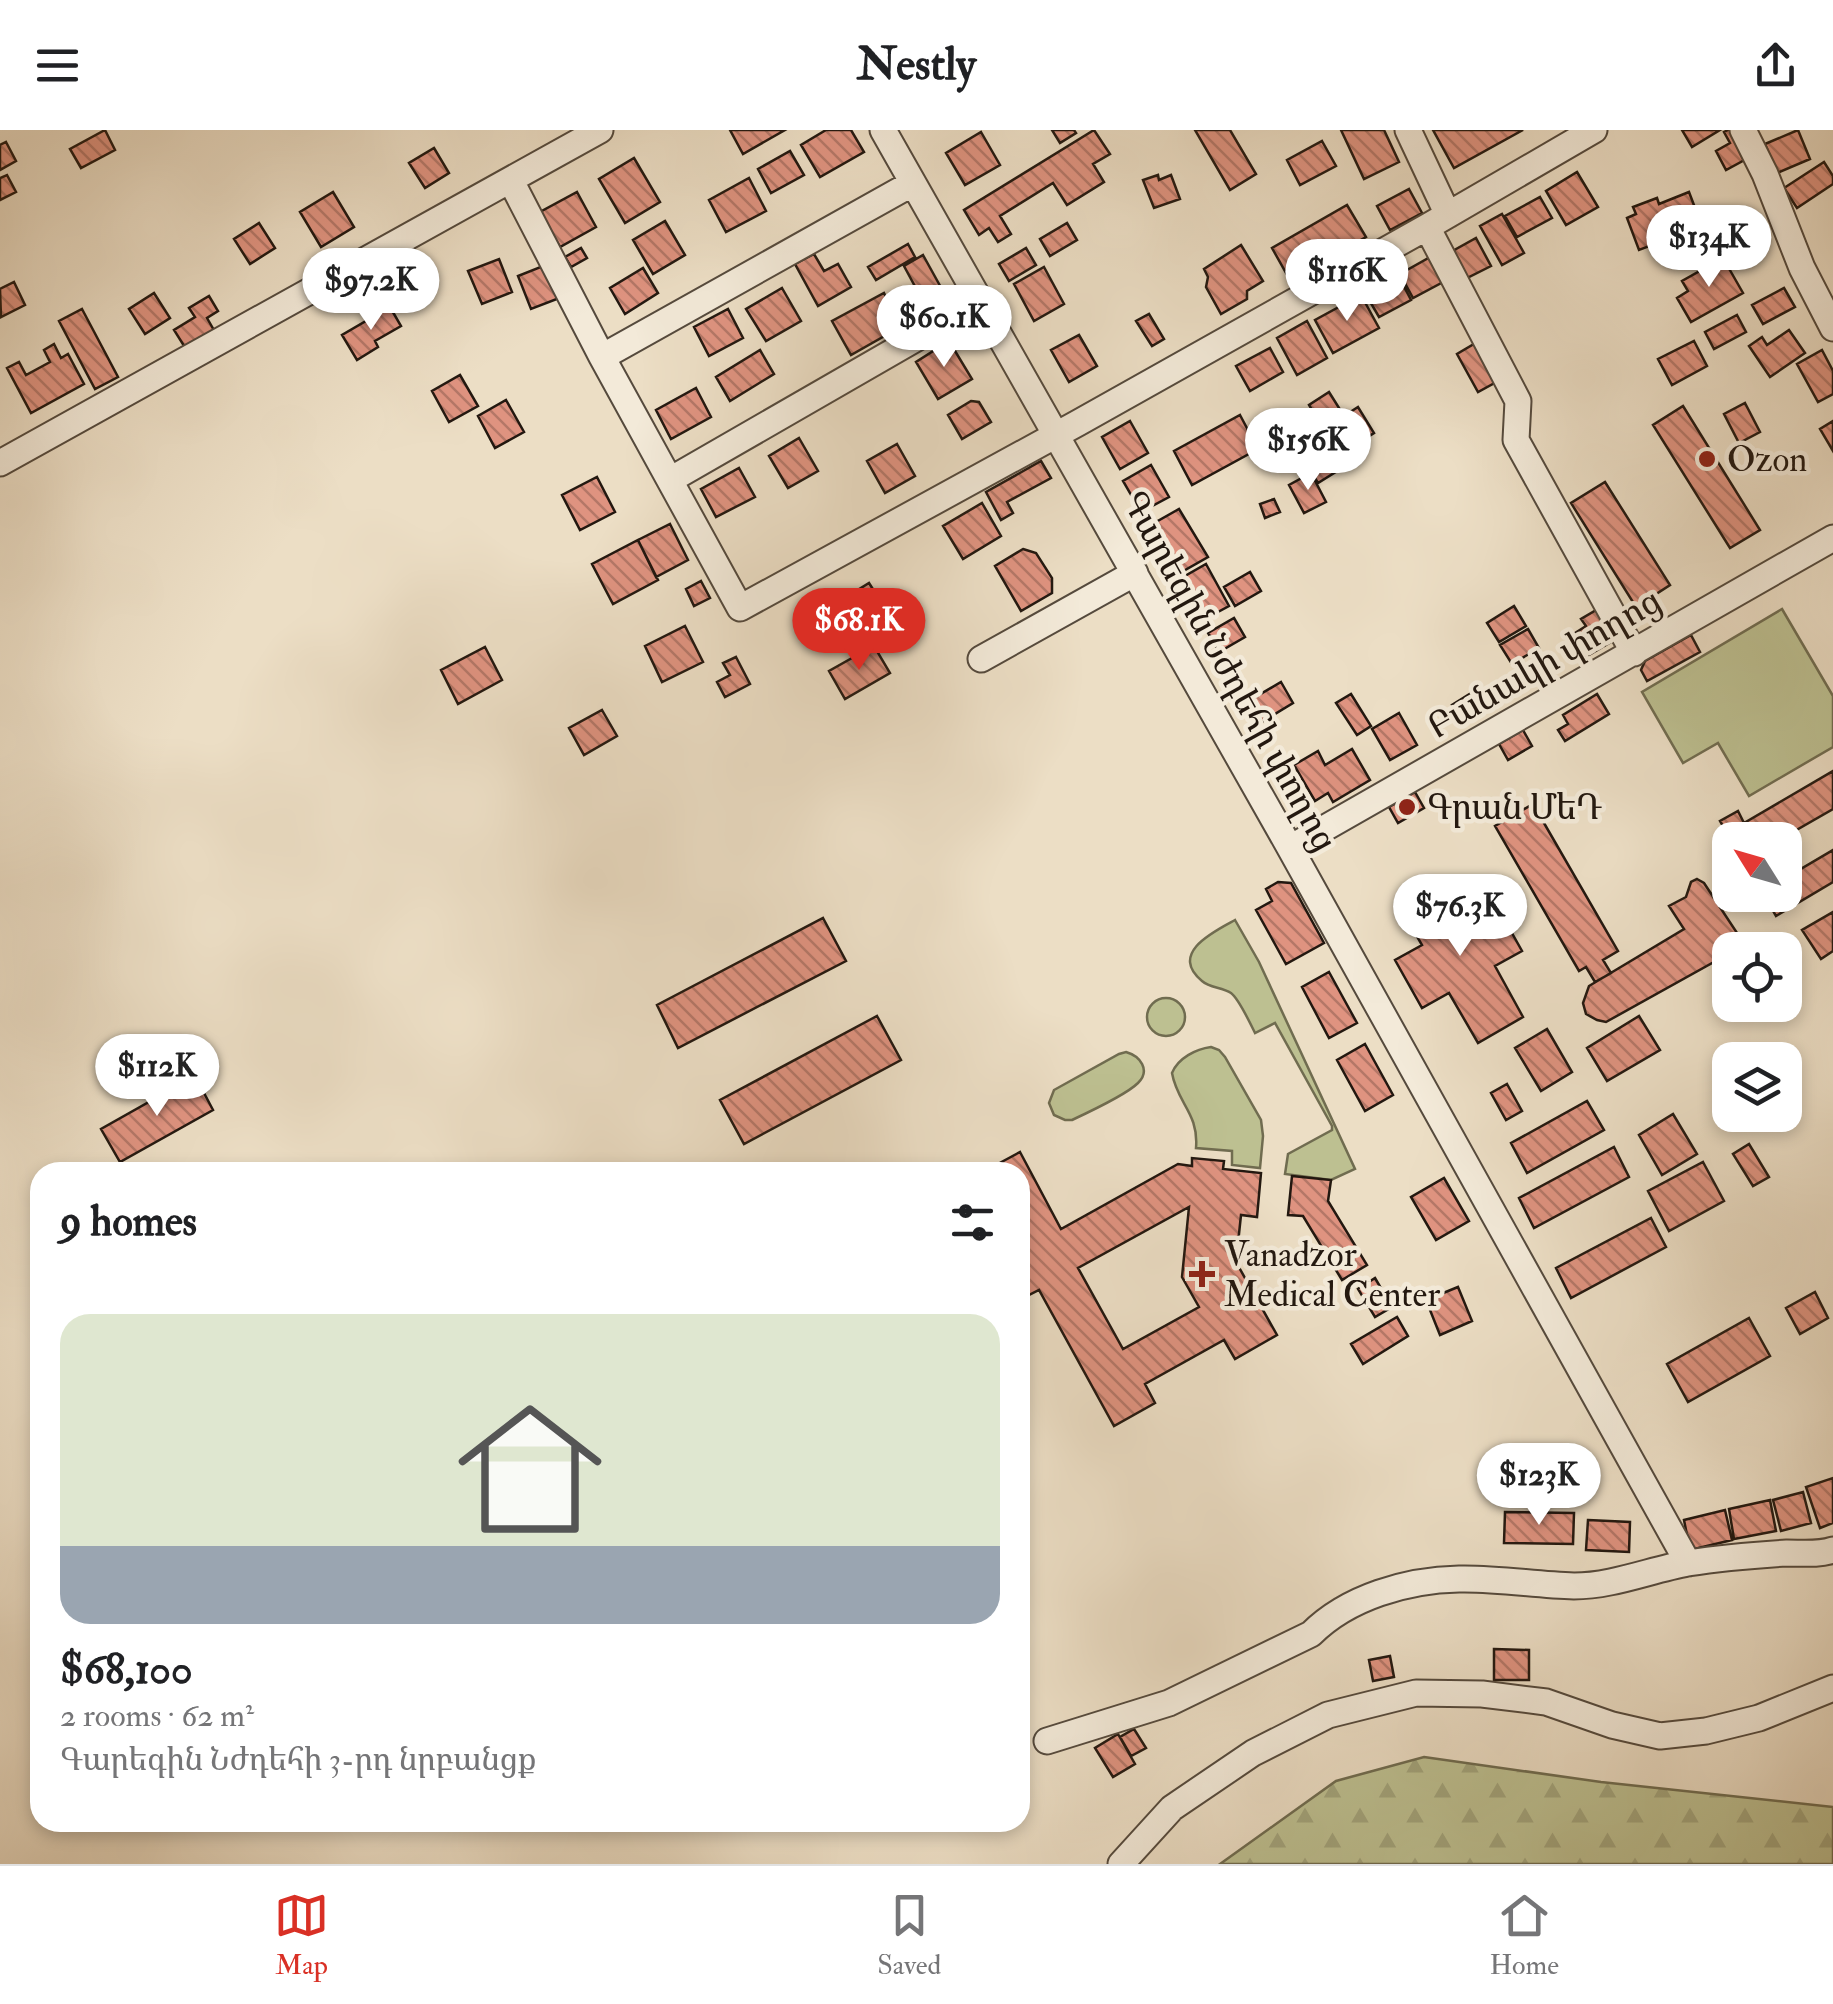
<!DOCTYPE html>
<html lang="en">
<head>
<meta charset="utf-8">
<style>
	:root { --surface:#fff; --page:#f6f6f6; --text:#202124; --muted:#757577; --line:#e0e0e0; --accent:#d93025 }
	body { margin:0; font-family:"IM FELL Double Pica","Noto Serif Armenian",serif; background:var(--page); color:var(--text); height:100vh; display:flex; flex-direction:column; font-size:38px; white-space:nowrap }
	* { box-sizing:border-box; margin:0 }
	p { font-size:32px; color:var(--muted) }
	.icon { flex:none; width:55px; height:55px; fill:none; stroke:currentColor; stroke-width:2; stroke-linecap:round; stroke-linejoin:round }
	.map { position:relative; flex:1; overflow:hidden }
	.drawer { position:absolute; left:30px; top:1032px; width:1000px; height:670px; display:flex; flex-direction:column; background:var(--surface); border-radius:30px; box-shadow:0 5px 15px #0003 }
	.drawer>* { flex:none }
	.needle { width:65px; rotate:307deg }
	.tools { position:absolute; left:1712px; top:692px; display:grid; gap:20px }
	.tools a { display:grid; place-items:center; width:90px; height:90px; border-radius:20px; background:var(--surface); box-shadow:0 5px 15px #0003; font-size:50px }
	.price { position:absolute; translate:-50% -85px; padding:0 22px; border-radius:35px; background:#fff; color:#222; font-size:32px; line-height:65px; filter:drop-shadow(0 2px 5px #0008) }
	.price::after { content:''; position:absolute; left:50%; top:60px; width:30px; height:22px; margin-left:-15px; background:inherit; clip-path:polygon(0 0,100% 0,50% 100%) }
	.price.on { background:var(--accent); color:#fff }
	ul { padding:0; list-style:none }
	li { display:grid; align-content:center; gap:20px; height:530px; padding:0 30px }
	li span { display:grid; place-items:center; height:310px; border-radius:30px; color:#555 }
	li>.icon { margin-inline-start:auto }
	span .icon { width:180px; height:180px; fill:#fffc; stroke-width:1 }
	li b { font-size:42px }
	h2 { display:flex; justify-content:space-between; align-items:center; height:120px; padding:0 30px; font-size:42px }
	header { display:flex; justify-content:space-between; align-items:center; height:130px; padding:0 30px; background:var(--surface); font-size:45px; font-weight:700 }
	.menu { display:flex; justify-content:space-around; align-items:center; height:140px; border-top:2px solid var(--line); background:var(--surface); font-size:28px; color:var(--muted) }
	.menu a { display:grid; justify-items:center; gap:5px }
	.menu .on { color:var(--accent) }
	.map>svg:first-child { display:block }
	.grass { fill:#bdc091; stroke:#706c50; stroke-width:2.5 }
	.forest { fill:url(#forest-firs); stroke:#706c50; stroke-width:2.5 }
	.building { fill:url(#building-back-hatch); stroke:#231810; stroke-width:2.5; fill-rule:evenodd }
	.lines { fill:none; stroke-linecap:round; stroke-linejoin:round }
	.minor-casing { stroke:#554a3d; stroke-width:29 }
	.minor { stroke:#f3ead9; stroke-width:25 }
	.poi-dot { fill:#8f2418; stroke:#f3ead9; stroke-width:4 }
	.labels { text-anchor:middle; stroke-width:9; stroke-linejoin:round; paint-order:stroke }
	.poi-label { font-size:35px; fill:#231810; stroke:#f3ead9; text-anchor:start }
	.street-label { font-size:35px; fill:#231810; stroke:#f3ead9 }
</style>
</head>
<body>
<header><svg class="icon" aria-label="menu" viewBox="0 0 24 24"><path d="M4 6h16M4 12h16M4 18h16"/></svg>Nestly<svg class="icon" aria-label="share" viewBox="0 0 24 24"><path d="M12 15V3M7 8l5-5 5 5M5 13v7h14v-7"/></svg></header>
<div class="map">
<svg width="1833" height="1734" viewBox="0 0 1833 1734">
	<defs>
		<pattern id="forest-firs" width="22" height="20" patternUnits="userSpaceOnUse" patternTransform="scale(2.5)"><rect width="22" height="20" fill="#bdc091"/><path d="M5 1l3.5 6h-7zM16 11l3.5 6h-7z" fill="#a2a47c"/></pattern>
		<pattern id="building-back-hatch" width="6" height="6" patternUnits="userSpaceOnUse" patternTransform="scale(2.5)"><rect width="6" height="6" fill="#df9380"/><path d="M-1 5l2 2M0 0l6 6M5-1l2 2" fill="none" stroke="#b47767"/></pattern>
	</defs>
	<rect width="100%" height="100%" fill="#ecdec5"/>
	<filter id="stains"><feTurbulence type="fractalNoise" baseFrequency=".002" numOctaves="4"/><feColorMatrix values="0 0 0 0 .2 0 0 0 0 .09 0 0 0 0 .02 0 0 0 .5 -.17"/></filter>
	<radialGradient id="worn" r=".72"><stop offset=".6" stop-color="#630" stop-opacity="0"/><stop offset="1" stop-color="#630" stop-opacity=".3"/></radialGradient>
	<path class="grass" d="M 1782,479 L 1833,566 L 1833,617 L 1749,666 L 1718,613 L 1683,633 L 1642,562 Z
		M 1235,790 L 1259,832 L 1355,1039 L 1331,1050 L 1285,1044 L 1288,1024 L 1332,1000 L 1332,996 L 1275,893 L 1255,903 C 1250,893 1239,869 1231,863 C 1222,857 1210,858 1202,851 C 1168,823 1215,801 1235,790 Z
		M1147 887a19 19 0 1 1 38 0a19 19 0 1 1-38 0Z
		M 1211,917 L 1219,920 L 1225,927 L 1261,990 L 1263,1006 L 1260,1038 L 1232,1035 L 1232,1021 L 1196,1018 C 1199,983 1177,973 1172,943 C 1178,928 1196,919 1211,917 Z
		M 1126,922 C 1140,926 1151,940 1138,953 C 1127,964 1087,983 1072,990 L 1065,990 L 1054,985 L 1049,973 L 1054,960 L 1119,924 Z"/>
	<path class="forest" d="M 1424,1627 L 1601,1652 L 1833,1677 L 1833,1734 L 1220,1734 L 1336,1651 Z"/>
	<path class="building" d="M 105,0 L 115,20 L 81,38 L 70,19 Z
		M 730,0 L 785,0 L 743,24 Z
		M 826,0 L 851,0 L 864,22 L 820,47 L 801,15 Z
		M 1052,0 L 1074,0 L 1076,3 L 1060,13 Z
		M 1094,0 L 1110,24 L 1093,34 L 1104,52 L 1067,75 L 1053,53 L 1000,86 L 1011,104 L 998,112 L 989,98 L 979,105 L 964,80 Z
		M 1195,0 L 1230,0 L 1256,44 L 1230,60 Z
		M 1341,0 L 1384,0 L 1399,32 L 1364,49 Z
		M 1433,0 L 1523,0 L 1454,38 Z
		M 1682,0 L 1720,0 L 1692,17 Z
		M 1728,0 L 1736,0 L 1750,27 L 1726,40 L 1716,21 L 1730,13 L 1724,2 Z
		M 1798,0 L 1810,29 L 1777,43 L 1765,14 Z
		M 981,2 L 1000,35 L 965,55 L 946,23 Z
		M 1322,11 L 1336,36 L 1300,55 L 1287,30 Z
		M 6,12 L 16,31 L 0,40 L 0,15 Z
		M 434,18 L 449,43 L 425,58 L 409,33 Z
		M 790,21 L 804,45 L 771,63 L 758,39 Z
		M 634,28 L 660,72 L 625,93 L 599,49 Z
		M 1824,32 L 1833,46 L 1833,54 L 1797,78 L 1784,58 Z
		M 1577,42 L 1598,77 L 1566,95 L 1546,61 Z
		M 7,45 L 16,62 L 0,70 L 0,48 Z
		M 1158,45 L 1159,50 L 1171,45 L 1180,69 L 1154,78 L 1143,50 Z
		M 749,48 L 766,81 L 726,102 L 709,70 Z
		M 1409,59 L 1422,83 L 1390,100 L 1377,76 Z
		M 333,62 L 354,97 L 321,117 L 300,82 Z
		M 577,62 L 596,97 L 560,117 L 540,82 Z
		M 1689,62 L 1700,91 L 1688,95 L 1701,129 L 1683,136 L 1670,100 L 1654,106 L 1655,114 L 1639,120 L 1627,88 L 1636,84 L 1633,77 L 1657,68 L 1659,74 Z
		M 1540,67 L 1552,88 L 1517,107 L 1505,86 Z
		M 1347,75 L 1366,107 L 1290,150 L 1272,118 Z
		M 1502,84 L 1524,123 L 1502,135 L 1480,96 Z
		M 665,91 L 685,125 L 653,144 L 633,110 Z
		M 259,93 L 275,118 L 250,134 L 234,109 Z
		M 1067,93 L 1077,110 L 1050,126 L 1040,109 Z
		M 1476,108 L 1491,136 L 1463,150 L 1449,123 Z
		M 908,114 L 915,127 L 876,150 L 868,137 Z
		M 1241,115 L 1263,151 L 1247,161 L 1247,169 L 1221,184 L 1206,157 L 1208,147 L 1204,139 Z
		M 581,118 L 587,128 L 571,137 L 565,127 Z
		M 1026,118 L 1036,135 L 1009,151 L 999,134 Z
		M 814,124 L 824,141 L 838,134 L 851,157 L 818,176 L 795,134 Z
		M 923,125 L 944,163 L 924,173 L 904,136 Z
		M 1432,126 L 1445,151 L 1413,168 L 1400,144 Z
		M 1723,128 L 1743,163 L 1691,192 L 1677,168 L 1688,161 L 1682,151 Z
		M 499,129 L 512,162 L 482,174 L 468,141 Z
		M 548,134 L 562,167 L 531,179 L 518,146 Z
		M 1044,137 L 1064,174 L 1034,191 L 1014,154 Z
		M 643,138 L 658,163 L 625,184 L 610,158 Z
		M 1398,145 L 1411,170 L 1379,187 L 1365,163 Z
		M 14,152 L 25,175 L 1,187 L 0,159 Z
		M 782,158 L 801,191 L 766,211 L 746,179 Z
		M 1784,158 L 1795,177 L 1763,194 L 1752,175 Z
		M 154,163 L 170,188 L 145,204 L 129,179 Z
		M 884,163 L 902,196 L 851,225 L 832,191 Z
		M 1361,165 L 1379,198 L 1333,223 L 1315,190 Z
		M 209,166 L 218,181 L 207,188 L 215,202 L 186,219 L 174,200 L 195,187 L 189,178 Z
		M 390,177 L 401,196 L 375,211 L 378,217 L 357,230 L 342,205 Z
		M 82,179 L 118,247 L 95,259 L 59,191 Z
		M 728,179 L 743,208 L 709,226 L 694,197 Z
		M 1149,184 L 1164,209 L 1152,216 L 1136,191 Z
		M 1737,185 L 1746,202 L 1714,219 L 1705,202 Z
		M 1307,191 L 1327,228 L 1297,245 L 1277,208 Z
		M 1789,200 L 1805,223 L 1770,247 L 1749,216 L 1762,207 L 1767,215 Z
		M 1079,205 L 1097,236 L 1069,252 L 1051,220 Z
		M 949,211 L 972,249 L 938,269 L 916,232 Z
		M 1479,211 L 1500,250 L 1478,262 L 1457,224 Z
		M 1694,211 L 1707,236 L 1672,255 L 1658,229 Z
		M 54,214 L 61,228 L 68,224 L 84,254 L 31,283 L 7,238 L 19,232 L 26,245 L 50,232 L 44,220 Z
		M 1270,218 L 1283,242 L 1250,261 L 1236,236 Z
		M 760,220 L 774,244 L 730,271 L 716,247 Z
		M 1822,220 L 1833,241 L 1833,264 L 1818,272 L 1797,234 Z
		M 460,245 L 478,276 L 449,292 L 432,261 Z
		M 696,258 L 711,287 L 671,309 L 656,280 Z
		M 1329,262 L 1344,286 L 1358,277 L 1374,303 L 1339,325 L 1309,275 Z
		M 506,270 L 524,302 L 495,318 L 478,286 Z
		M 971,271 L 979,272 L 991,292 L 962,309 L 948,285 Z
		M 1745,273 L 1760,302 L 1739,313 L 1724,284 Z
		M 1683,276 L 1760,400 L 1730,418 L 1653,295 Z
		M 1240,285 L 1258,319 L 1192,355 L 1174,321 Z
		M 1130,291 L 1148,323 L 1120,339 L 1102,307 Z
		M 1833,291 L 1833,321 L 1820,299 Z
		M 1314,293 L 1342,338 L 1318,353 L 1302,327 L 1282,339 L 1271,320 Z
		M 799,308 L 818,341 L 788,358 L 769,326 Z
		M 897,314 L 915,346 L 885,363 L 867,331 Z
		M 1041,331 L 1051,348 L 1007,372 L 1013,383 L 1001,390 L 986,362 Z
		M 1151,335 L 1169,367 L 1141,382 L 1123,351 Z
		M 739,338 L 755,367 L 716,387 L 701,359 Z
		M 1311,343 L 1326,372 L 1304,383 L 1289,355 Z
		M 597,347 L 615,382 L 580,400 L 562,365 Z
		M 1605,352 L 1670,455 L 1636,477 L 1571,373 Z
		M 1274,369 L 1280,382 L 1265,388 L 1260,374 Z
		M 982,373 L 1001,406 L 963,429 L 943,396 Z
		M 1179,379 L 1208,427 L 1178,444 L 1149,396 Z
		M 670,394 L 688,430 L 656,447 L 638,410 Z
		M 638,410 L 658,450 L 613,474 L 592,434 Z
		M 1023,419 L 1036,423 L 1052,448 L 1052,463 L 1021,481 L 995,436 Z
		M 1206,434 L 1229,476 L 1201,491 L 1178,450 Z
		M 1250,442 L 1261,461 L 1235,476 L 1224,457 Z
		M 701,451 L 710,468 L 694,476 L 686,459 Z
		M 869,453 L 888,483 L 859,501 L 840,471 Z
		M 1514,476 L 1526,496 L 1499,512 L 1487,493 Z
		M 1598,479 L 1616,509 L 1582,529 L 1569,507 L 1586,496 L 1581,489 Z
		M 1234,488 L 1245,507 L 1219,522 L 1208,503 Z
		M 685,496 L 703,532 L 662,552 L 645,516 Z
		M 1528,499 L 1539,518 L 1512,534 L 1500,515 Z
		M 1691,505 L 1700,522 L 1647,551 L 1641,540 L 1645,531 Z
		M 485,517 L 502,550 L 458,574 L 441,540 Z
		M 868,519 L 877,521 L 890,543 L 845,569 L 829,541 Z
		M 736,527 L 750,554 L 725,567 L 717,552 L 730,545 L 723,533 Z
		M 1281,552 L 1293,573 L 1255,596 L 1242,575 Z
		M 1476,560 L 1488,579 L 1463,594 L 1452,575 Z
		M 1351,564 L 1371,596 L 1357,605 L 1336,573 Z
		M 1597,564 L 1609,584 L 1565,611 L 1558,600 L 1568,594 L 1563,585 Z
		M 602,580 L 617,606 L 584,625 L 569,598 Z
		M 1399,583 L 1417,615 L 1390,630 L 1372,599 Z
		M 1523,600 L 1532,616 L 1508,630 L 1499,614 Z
		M 1352,619 L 1370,650 L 1333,672 L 1328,663 L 1315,671 L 1294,635 L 1318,621 L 1325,635 Z
		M 1833,641 L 1833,679 L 1779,710 L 1731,710 L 1720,691 L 1738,681 L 1744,693 Z
		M 1415,662 L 1424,678 L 1398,693 L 1389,677 Z
		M 1533,674 L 1618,821 L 1603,830 L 1611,843 L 1595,852 L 1586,837 L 1579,841 L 1495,696 Z
		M 1833,720 L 1833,752 L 1776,786 L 1764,765 L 1785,765 L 1785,744 L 1787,747 Z
		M 1439,746 L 1464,790 L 1495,773 L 1522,821 L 1495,836 L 1523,887 L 1478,913 L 1449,863 L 1422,878 L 1395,830 L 1422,815 L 1396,770 Z
		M 1697,749 L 1704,753 L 1745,815 L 1736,820 L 1730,820 L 1730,823 L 1606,892 L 1597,890 L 1586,884 L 1583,873 L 1589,856 L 1684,799 L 1669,776 L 1686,767 L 1691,752 Z
		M 1278,752 L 1291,753 L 1324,813 L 1286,834 L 1256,780 L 1272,771 L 1266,759 Z
		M 1833,782 L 1833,821 L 1821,829 L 1802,800 Z
		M 823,788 L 846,831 L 678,918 L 657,875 Z
		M 1329,842 L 1357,893 L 1329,908 L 1302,857 Z
		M 877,886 L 901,930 L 744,1014 L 720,970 Z
		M 1639,886 L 1660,920 L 1607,951 L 1587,918 Z
		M 1547,899 L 1572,942 L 1541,961 L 1515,918 Z
		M 1365,914 L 1393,965 L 1365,981 L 1337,930 Z
		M 195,946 L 213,980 L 120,1032 L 101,999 Z
		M 1507,954 L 1522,981 L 1506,990 L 1491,963 Z
		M 1587,971 L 1604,1000 L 1527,1043 L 1511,1013 Z
		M 1673,984 L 1697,1024 L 1662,1045 L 1639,1005 Z
		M 1749,1014 L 1769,1047 L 1753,1056 L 1733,1024 Z
		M 1614,1017 L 1629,1047 L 1534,1098 L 1519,1068 Z
		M 1020,1022 L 1061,1099 L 1178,1034 L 1192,1036 L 1192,1028 L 1224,1031 L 1223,1039 L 1261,1043 L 1257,1087 L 1241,1085 L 1236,1132 L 1277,1205 L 1235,1229 L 1224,1210 L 1145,1254 L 1155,1273 L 1114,1296 L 1039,1160 L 1021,1169 L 1020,1167 L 1020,1121 L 1027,1117 L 1020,1104 L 1020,1042 L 983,1042 ZM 1189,1077 L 1182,1147 L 1199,1177 L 1123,1219 L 1078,1138 Z
		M 1703,1032 L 1724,1071 L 1669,1101 L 1648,1061 Z
		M 1292,1046 L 1331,1050 L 1328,1071 L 1367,1135 L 1342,1150 L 1303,1086 L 1288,1085 Z
		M 1444,1048 L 1469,1091 L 1436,1110 L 1411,1067 Z
		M 1651,1088 L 1666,1117 L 1571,1168 L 1556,1138 Z
		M 1375,1148 L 1392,1177 L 1375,1187 L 1358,1159 Z
		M 1458,1157 L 1472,1191 L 1440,1205 L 1426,1170 Z
		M 1815,1162 L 1828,1188 L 1800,1204 L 1786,1178 Z
		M 1397,1187 L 1408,1206 L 1363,1234 L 1351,1214 Z
		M 1749,1188 L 1770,1226 L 1688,1272 L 1667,1234 Z
		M 1833,1348 L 1833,1393 L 1820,1398 L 1806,1357 Z
		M 1803,1362 L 1811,1393 L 1781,1401 L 1773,1370 Z
		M 1770,1370 L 1776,1401 L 1734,1409 L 1729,1379 Z
		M 1725,1380 L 1732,1410 L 1690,1420 L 1684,1390 Z
		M 1505,1382 L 1574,1383 L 1573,1414 L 1504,1413 Z
		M 1588,1390 L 1630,1392 L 1629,1422 L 1586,1420 Z
		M 1494,1519 L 1529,1520 L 1529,1550 L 1494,1550 Z
		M 1390,1526 L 1394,1547 L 1373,1551 L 1369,1530 Z
		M 1134,1599 L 1146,1618 L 1131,1626 L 1120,1607 Z
		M 1118,1604 L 1135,1634 L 1113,1647 L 1095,1618 Z"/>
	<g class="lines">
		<g class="minor-casing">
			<path id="minor" d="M 883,0 L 1290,718 L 1688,1433
				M 1408,0 L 1448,85
				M 1743,0 L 1765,44 L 1802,138 L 1833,198
				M 511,51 L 602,227 L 740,478 L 1078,293 L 1427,97 L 1594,0
				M 1427,97 L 1518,271 L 1516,310 L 1634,523
				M 602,227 L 913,53
				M 0,333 L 600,0
				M 670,350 L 981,171
				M 981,529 L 1135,443
				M 1290,718 L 1833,408
				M 1047,1611 L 1169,1573 L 1311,1504 C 1348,1467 1407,1450 1459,1449 C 1497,1448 1536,1455 1574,1456 C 1612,1456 1650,1440 1688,1433 C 1720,1428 1755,1425 1787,1423 C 1802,1423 1819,1425 1833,1420
				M 1121,1734 L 1172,1678 L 1253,1623 L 1328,1585 L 1416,1563 L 1482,1564 L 1546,1572 L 1612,1595 L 1660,1606 L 1706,1601 L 1759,1588 L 1833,1558"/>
		</g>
		<use href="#minor" class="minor"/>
	</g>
	<g class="poi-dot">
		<circle cx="1707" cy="329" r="10"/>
		<circle cx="1407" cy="677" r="10"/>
		<path d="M1197 1129h10v10h10v10h-10v10h-10v-10h-10v-10h10z"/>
	</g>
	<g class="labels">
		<g class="poi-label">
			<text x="1727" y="341">Ozon</text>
			<text x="1427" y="689">Գրան ՄեԴ</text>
			<text x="1224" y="1136">Vanadzor<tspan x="1224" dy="40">Medical Center</tspan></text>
		</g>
		<g class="street-label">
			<text transform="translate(1544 533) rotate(-30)" y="12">Բանակի փողոց</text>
			<text transform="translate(1230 541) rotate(61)" y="12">Գարեգին Նժդեհի փողոց</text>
		</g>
	</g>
	<rect width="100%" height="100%" filter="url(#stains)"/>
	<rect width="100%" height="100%" fill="url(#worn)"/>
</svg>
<div class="tools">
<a><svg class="needle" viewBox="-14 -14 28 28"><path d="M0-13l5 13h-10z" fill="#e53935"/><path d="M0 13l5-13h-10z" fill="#757577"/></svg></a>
<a><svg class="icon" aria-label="locate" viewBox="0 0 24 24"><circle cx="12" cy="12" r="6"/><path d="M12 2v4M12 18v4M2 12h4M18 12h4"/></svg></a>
<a><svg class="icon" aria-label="layers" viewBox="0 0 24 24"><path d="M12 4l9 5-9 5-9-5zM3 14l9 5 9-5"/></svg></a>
</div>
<b class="price" style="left:1709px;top:160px">$134K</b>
<b class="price" style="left:1347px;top:194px">$116K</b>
<b class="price" style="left:371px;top:203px">$97.2K</b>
<b class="price" style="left:944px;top:240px">$60.1K</b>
<b class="price" style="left:1308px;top:363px">$156K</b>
<b class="price on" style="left:859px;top:543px">$68.1K</b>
<b class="price" style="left:1460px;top:829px">$76.3K</b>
<b class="price" style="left:157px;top:989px">$112K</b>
<b class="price" style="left:1539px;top:1398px">$123K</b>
<section class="drawer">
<h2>9 homes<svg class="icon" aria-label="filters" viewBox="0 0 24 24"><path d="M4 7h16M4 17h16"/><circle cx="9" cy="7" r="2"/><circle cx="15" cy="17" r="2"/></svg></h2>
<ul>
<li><span style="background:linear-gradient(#dfe7d0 75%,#9aa5b1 0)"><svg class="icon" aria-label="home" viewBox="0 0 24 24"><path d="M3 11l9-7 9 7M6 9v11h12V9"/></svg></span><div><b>$68,100</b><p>2 rooms · 62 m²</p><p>Գարեգին Նժդեհի 3-րդ նրբանցք</p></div></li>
</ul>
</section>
</div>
<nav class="menu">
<a class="on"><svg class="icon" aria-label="map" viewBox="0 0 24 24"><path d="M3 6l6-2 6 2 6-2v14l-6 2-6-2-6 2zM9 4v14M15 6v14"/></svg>Map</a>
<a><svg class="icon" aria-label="saved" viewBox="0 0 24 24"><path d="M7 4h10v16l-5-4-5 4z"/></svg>Saved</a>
<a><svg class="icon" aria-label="home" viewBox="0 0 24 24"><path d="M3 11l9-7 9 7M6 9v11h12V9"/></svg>Home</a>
</nav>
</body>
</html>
